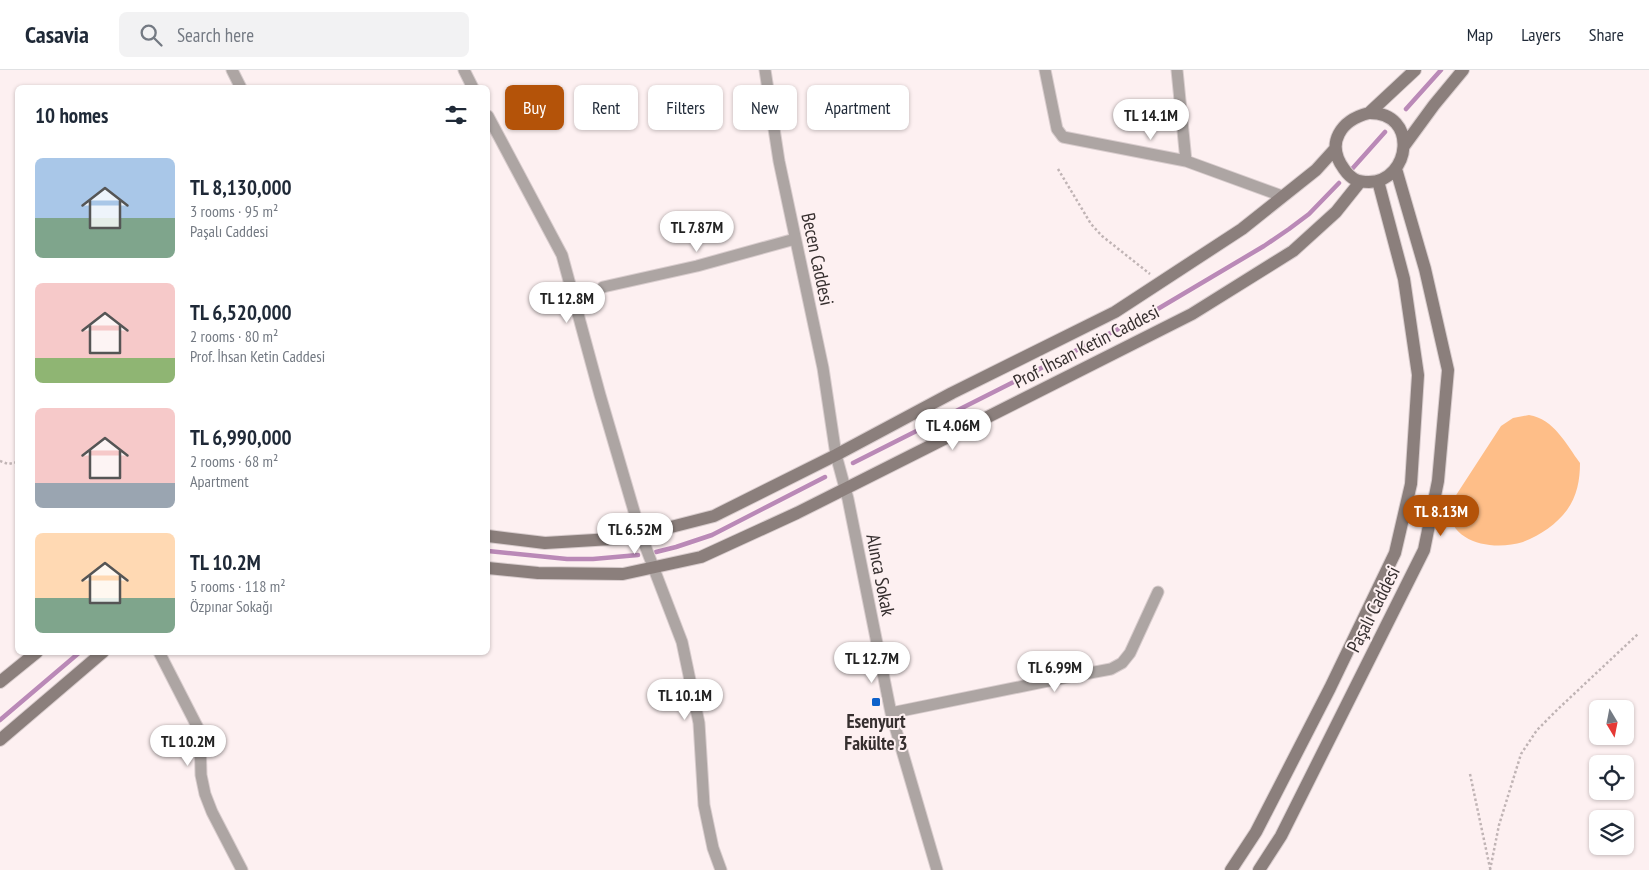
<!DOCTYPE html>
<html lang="en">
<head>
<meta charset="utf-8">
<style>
	:root { --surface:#fff; --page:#f2f2f3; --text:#1f2937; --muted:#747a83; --line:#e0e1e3; --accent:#b45309 }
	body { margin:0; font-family:"PT Sans Narrow",sans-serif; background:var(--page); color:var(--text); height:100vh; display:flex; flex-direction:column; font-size:19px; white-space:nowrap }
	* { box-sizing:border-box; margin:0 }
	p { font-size:16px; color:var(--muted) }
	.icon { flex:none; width:28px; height:28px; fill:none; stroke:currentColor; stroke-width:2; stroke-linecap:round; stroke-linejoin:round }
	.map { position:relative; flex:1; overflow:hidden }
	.panel { position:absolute; left:15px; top:15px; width:475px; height:570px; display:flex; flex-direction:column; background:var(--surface); border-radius:8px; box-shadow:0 1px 4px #0004 }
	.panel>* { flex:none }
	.guide { position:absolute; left:505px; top:15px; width:475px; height:45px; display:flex; gap:10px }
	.needle { width:32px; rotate:170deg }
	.buttons { position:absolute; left:1589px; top:630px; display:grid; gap:10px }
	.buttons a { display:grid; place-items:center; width:45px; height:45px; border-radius:8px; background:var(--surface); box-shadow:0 1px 4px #0004; font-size:25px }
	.price { position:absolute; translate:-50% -42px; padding:0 11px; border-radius:18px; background:#fff; color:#222; font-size:16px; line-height:32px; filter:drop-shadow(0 1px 2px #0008) }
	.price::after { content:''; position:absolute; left:50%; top:30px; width:15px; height:11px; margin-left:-8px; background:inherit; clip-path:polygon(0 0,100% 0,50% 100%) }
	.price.current { background:var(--accent); color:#fff }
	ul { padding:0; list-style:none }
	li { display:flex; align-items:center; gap:15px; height:125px; padding:0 20px }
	li span { display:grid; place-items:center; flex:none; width:140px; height:100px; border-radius:8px; color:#555 }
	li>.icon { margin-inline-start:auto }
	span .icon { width:60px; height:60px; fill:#fffc; stroke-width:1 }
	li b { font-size:21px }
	h2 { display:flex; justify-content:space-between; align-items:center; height:60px; padding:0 20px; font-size:21px }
	.tag { padding:0 18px; border-radius:8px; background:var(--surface); box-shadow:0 1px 4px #0004; font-size:18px; line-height:45px }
	.tag.current { background:var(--accent); color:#fff }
	header { display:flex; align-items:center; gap:30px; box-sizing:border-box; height:70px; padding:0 25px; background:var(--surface); border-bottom:1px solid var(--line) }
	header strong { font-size:24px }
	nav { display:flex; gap:28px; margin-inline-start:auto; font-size:18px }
	.search { width:350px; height:45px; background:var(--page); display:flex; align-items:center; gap:12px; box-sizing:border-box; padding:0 18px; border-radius:8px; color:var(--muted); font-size:19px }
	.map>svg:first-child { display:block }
	.green { fill:#febe88 }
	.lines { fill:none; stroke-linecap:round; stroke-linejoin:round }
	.stream { stroke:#ba89b7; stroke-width:4.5 }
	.street-casing { stroke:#d9cdce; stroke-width:13 }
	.secondary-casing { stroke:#d9cdce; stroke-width:14 }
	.path { stroke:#c0b4b5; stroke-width:2.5; stroke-dasharray:2.5 2.5; stroke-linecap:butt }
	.street { stroke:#ada5a3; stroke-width:11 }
	.secondary { stroke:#8b7f7c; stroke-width:12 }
	.poi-dot { fill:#0d61ca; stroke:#fdf0f1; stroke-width:2 }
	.labels { text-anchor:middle; stroke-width:4; stroke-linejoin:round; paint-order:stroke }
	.street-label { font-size:19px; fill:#362f2f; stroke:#fdf0f1 }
	.poi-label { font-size:19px; font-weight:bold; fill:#362f2f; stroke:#fdf0f1 }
</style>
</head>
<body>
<header>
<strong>Casavia</strong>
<div class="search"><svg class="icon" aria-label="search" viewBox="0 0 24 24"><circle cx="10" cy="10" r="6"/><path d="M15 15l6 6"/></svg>Search here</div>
<nav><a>Map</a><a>Layers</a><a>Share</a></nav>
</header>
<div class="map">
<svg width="1649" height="800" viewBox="0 0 1649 800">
	<rect width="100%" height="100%" fill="#fdf0f1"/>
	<path class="green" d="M 1529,345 C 1554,349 1566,374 1580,393 C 1580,410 1577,426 1567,440 C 1557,454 1539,466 1523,472 C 1494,481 1448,474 1449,436 L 1501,356 L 1513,348 Z"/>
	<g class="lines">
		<path class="stream" d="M 1406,39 L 1441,0
			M 1352,99 L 1385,62
			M 853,393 L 1156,240 L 1264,176 L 1289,159 L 1309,144 L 1339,113
			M 488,481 L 567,489 L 593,489 L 638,485
			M 656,482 L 676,477 L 712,465 L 825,407
			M 0,650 L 80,582"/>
		<g class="street-casing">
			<path id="street" d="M 232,0 L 241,18
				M 464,0 L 473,18
				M 765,0 L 779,91 L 823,298 L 836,385 L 848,429 L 891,643 L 937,800
				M 1045,0 L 1057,59 L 1063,67 L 1186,91 L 1282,126
				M 1177,0 L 1186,91
				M 488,46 L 562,185 L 600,325 L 641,465 L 682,572 L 699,653 L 704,735 L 713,778 L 721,800
				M 603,217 L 697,196 L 795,169
				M 159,582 L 200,662 L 201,705 L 205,724 L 212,742 L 242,800
				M 891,643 L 1063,608 L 1111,599 L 1122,593 L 1130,583 L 1158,522"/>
		</g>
		<g class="secondary-casing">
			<path id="secondary" d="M 1369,43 C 1419,42 1411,111 1369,112 C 1357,112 1351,109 1344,99 C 1325,73 1341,50 1369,43 Z
				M 1369,43 L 1415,0
				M 1404,76 L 1434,35 L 1463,0
				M 488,466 L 545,473 L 628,468 L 714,446 L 836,385 L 952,323 L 1115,242 L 1242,159 L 1316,100 L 1335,79
				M 488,498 L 538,503 L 623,504 L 701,487 L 797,443 L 1192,244 L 1293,181 L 1336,142 L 1360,112
				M 0,612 L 37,582
				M 0,670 L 103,582
				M 1231,800 L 1256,762 L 1330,618 L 1395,483 L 1411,414 L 1418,305 L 1404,209 L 1378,111
				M 1259,800 L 1281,766 L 1424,480 L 1438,411 L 1448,300 L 1425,199 L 1396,99"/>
		</g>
		<path class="path" d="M 1058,99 L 1091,154 L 1102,166 L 1150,204
			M 0,391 L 8,394 L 18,392
			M 1470,704 L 1490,798
			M 1490,800 L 1499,755 L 1521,684 L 1537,660 L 1558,639 L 1639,563"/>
		<use href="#street" class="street"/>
		<use href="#secondary" class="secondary"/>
	</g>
	<rect class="poi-dot" x="871" y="627" width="10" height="10" rx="2.5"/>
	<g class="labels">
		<g class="street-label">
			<text transform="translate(818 189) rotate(78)" y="7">Becen Caddesi</text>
			<text transform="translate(1086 276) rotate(-27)" y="7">Prof. İhsan Ketin Caddesi</text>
			<text transform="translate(881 505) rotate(79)" y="7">Alınca Sokak</text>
			<text transform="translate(1373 539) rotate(-63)" y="7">Paşalı Caddesi</text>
		</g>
		<g class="poi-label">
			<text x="876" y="658">Esenyurt<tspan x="876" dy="22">Fakülte 3</tspan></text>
		</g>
	</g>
</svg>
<div class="buttons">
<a><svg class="needle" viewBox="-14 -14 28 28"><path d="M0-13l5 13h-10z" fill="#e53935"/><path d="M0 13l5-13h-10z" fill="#747a83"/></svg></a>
<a><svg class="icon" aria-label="locate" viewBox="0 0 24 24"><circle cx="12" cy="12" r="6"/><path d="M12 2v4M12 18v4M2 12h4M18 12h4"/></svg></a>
<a><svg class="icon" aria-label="layers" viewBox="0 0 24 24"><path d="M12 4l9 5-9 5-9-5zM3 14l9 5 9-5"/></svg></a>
</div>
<b class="price" style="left:1151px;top:71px">TL 14.1M</b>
<b class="price" style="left:697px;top:183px">TL 7.87M</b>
<b class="price" style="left:567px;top:254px">TL 12.8M</b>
<b class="price" style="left:953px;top:381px">TL 4.06M</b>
<b class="price current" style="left:1441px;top:467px">TL 8.13M</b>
<b class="price" style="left:635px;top:485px">TL 6.52M</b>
<b class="price" style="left:872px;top:614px">TL 12.7M</b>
<b class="price" style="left:1055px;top:623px">TL 6.99M</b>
<b class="price" style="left:685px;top:651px">TL 10.1M</b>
<b class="price" style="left:188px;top:697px">TL 10.2M</b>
<div class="guide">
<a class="tag current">Buy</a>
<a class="tag">Rent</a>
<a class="tag">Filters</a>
<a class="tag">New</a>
<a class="tag">Apartment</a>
</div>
<section class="panel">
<h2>10 homes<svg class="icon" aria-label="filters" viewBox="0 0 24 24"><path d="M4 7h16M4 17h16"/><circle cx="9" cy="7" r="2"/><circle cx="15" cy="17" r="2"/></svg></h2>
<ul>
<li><span style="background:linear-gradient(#a9c7e8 60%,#7fa58c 0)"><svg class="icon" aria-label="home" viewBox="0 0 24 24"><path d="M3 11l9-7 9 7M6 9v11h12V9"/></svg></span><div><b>TL 8,130,000</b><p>3 rooms · 95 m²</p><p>Paşalı Caddesi</p></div></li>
<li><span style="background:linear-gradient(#f6c9c9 75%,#8fb573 0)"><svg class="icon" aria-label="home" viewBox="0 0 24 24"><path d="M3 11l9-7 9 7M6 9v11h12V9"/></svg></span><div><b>TL 6,520,000</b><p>2 rooms · 80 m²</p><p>Prof. İhsan Ketin Caddesi</p></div></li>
<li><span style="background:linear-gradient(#f6c9c9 75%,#9aa5b1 0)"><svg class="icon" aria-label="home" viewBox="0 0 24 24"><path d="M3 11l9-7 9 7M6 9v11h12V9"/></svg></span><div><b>TL 6,990,000</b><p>2 rooms · 68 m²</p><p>Apartment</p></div></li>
<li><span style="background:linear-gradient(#ffd9b3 65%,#7fa58c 0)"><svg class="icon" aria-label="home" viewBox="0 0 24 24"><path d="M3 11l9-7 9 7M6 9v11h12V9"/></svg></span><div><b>TL 10.2M</b><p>5 rooms · 118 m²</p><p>Özpınar Sokağı</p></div></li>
</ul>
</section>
</div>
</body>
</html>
